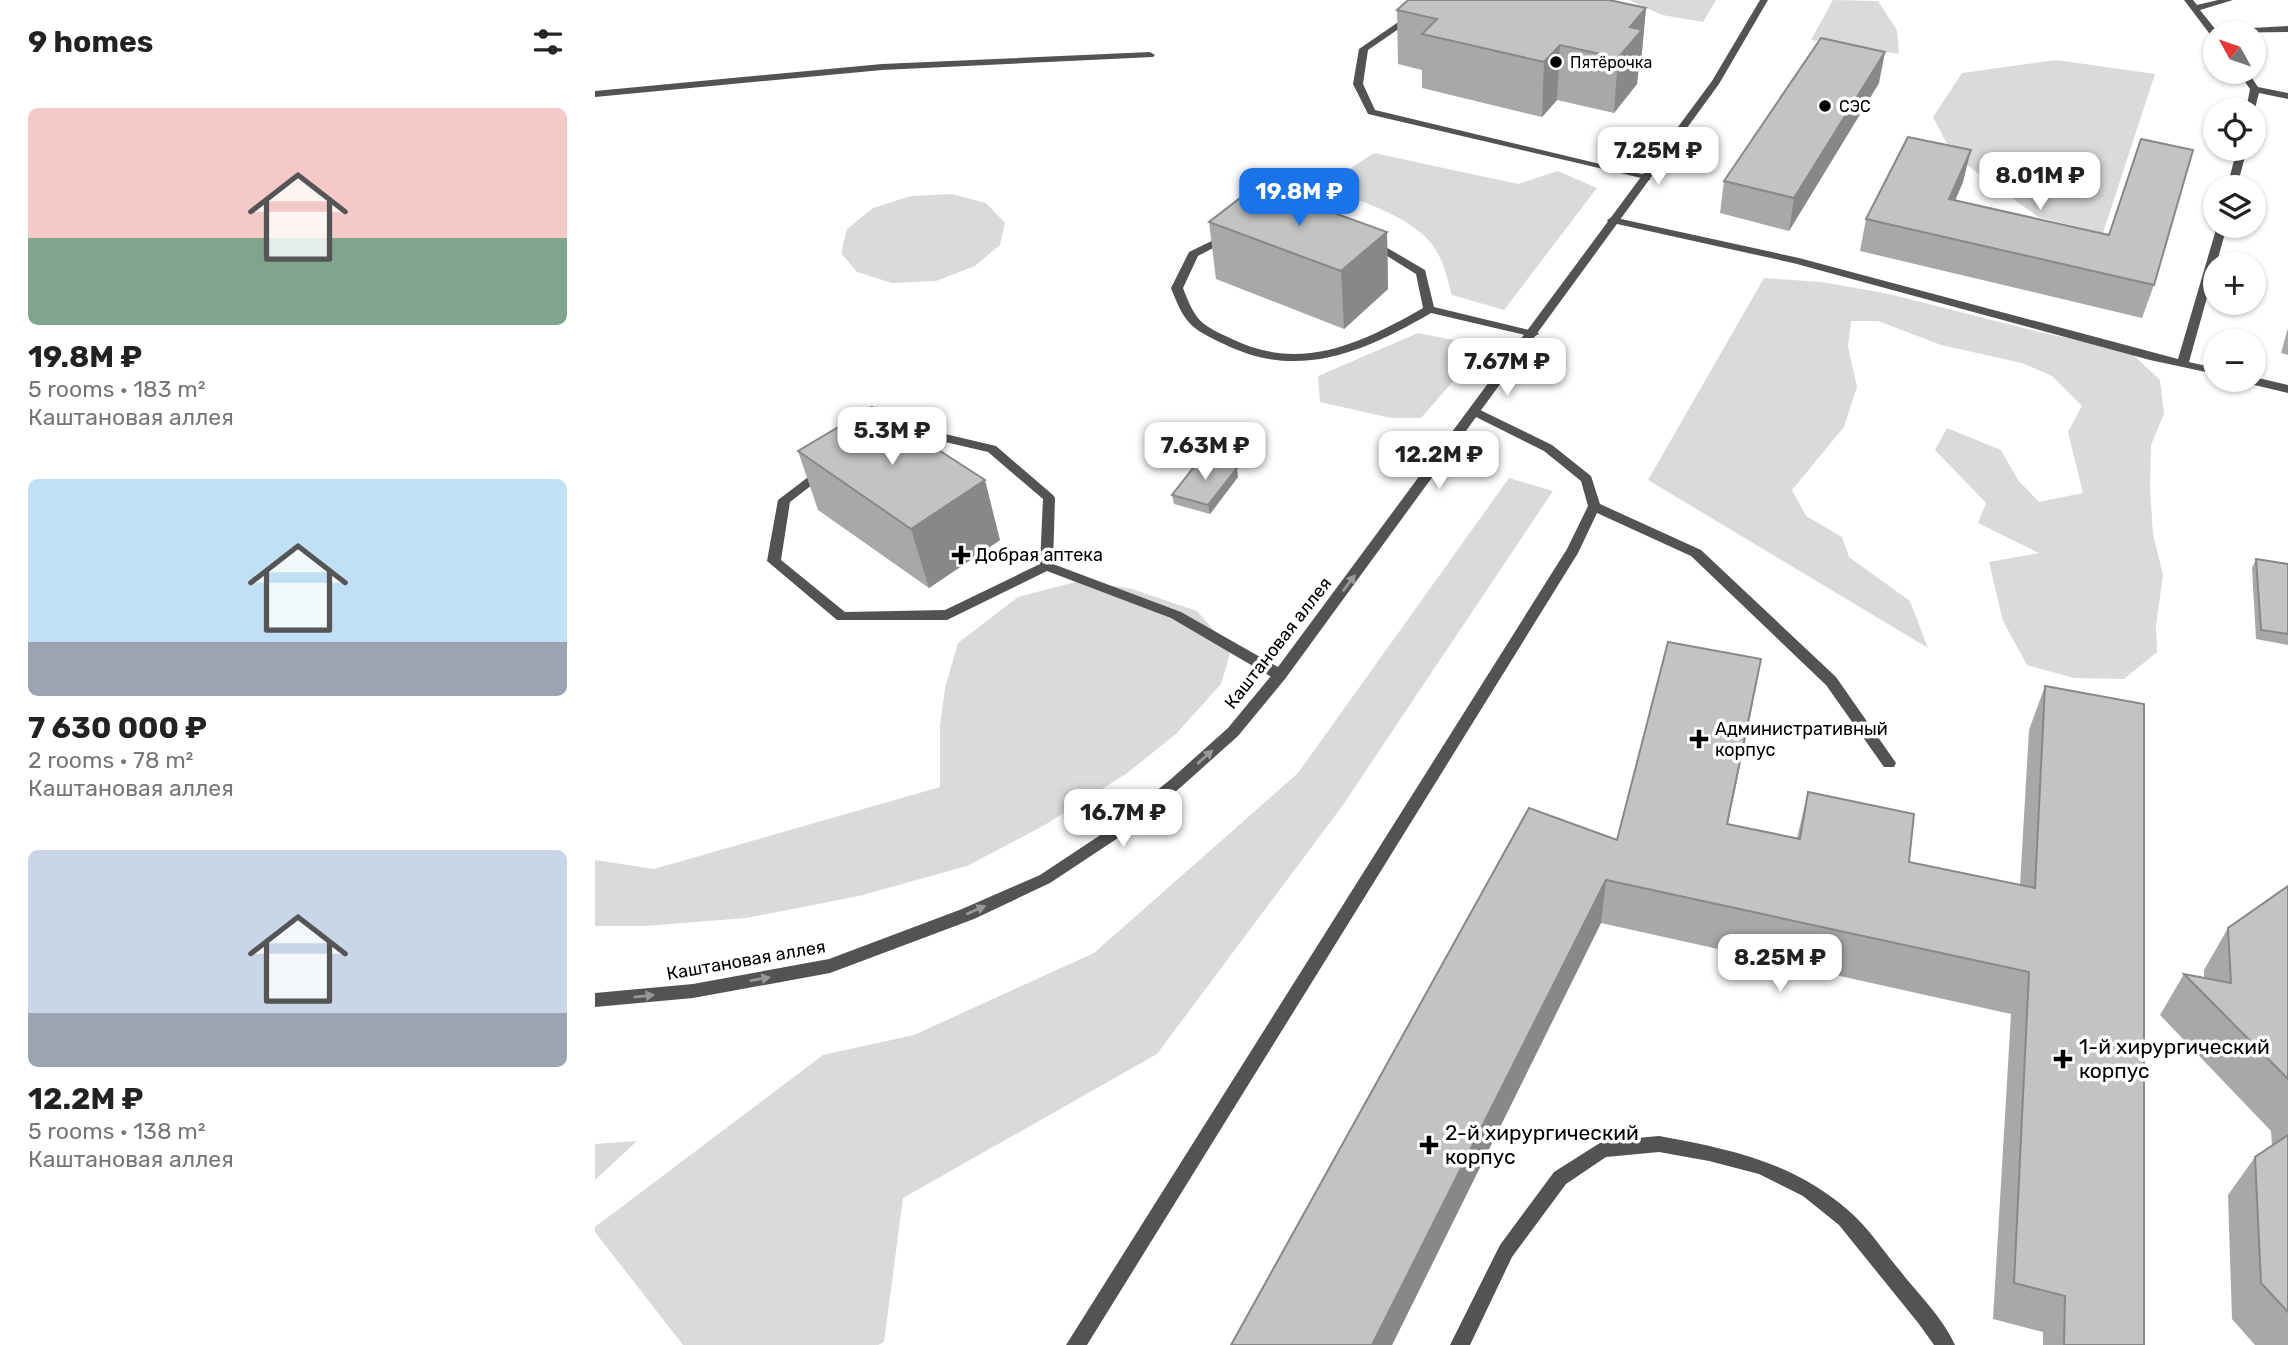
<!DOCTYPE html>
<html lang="en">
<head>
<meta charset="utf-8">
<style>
	:root { --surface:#fff; --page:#f2f2f2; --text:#222; --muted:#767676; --accent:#1a73e8 }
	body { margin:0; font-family:Rubik,sans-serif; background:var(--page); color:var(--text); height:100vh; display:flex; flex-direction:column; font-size:26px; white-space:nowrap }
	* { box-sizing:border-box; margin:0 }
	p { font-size:23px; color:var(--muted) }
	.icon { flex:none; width:38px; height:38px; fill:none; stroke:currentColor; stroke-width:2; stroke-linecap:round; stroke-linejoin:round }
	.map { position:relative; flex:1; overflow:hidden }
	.panel { display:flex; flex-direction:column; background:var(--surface); width:595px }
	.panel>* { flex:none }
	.needle { width:46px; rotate:310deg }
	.controls { position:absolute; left:1608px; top:21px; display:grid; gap:14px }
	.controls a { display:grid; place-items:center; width:63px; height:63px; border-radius:50%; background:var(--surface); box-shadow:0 2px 5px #0004; font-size:35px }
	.price { position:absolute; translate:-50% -60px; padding:0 16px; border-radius:14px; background:#fff; color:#222; font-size:23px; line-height:46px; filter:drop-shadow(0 2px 4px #0008) }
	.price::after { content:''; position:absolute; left:50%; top:42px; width:21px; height:16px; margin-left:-10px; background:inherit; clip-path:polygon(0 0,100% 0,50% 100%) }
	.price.current { background:var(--accent); color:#fff }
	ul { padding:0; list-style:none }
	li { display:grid; align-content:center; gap:14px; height:371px; padding:0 28px }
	li span { display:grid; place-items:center; height:217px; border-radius:10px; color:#555 }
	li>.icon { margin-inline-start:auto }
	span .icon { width:126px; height:126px; fill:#fffc; stroke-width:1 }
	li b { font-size:30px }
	h2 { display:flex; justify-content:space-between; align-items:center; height:84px; padding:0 28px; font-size:30px }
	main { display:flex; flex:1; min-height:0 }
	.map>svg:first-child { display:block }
	.green { fill:#dadada }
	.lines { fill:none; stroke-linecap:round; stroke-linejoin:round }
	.lane { fill:#535353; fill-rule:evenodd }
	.street { fill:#535353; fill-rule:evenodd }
	.wall { fill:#a8a8a8 }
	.shaded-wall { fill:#888 }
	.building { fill:#c3c3c3; stroke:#888; stroke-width:2 }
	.oneway { fill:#989898 }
	.poi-dot { fill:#000; stroke:#fff; stroke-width:2.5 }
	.labels { text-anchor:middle; stroke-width:7; stroke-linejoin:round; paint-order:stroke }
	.far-poi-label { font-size:16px; fill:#000; stroke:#fff; text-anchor:start }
	.poi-label { font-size:18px; fill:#000; stroke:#fff; text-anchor:start }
	.street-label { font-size:18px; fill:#000; stroke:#fff }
	.near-poi-label { font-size:21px; fill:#000; stroke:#fff; text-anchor:start }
</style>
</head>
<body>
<main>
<section class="panel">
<h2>9 homes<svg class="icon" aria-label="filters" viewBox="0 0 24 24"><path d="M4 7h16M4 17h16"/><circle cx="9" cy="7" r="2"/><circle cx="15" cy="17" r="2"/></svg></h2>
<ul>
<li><span style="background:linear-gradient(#f6c9c9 60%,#7fa58c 0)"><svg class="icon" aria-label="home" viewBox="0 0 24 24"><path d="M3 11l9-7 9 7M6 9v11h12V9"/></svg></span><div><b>19.8M ₽</b><p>5 rooms · 183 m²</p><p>Каштановая аллея</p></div></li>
<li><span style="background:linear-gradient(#bfe0f5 75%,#9aa5b1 0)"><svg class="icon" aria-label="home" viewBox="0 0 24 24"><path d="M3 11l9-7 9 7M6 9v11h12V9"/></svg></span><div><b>7 630 000 ₽</b><p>2 rooms · 78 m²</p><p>Каштановая аллея</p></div></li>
<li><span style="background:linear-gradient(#c9d6e8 75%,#9aa5b1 0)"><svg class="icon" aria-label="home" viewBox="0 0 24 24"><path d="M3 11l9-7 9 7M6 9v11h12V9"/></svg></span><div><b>12.2M ₽</b><p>5 rooms · 138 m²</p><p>Каштановая аллея</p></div></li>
</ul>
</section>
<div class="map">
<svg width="1693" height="1345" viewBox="0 0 1693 1345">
	<rect width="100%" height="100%" fill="#fff"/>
	<path class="green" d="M 1034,0 L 1121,0 L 1108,22 L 1067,15 Z
		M 1238,0 L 1283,1 L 1302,30 L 1304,54 L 1216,40 Z
		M 1461,60 L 1560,74 L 1508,233 L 1443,217 L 1358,155 L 1338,117 L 1367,73 Z
		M 779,153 L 923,184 L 963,171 L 1002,188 L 909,310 L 857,295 C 853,282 850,266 843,254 C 825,217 763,201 727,187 Z
		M 357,194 L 391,203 L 410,223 L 405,245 L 380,266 L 341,281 L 297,283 L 262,272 L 246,253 L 252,229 L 278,208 L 316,196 Z
		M 1169,278 L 1227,282 L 1294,294 L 1444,332 L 1534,351 L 1565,380 L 1569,414 L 1556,445 L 1555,487 L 1558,534 L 1568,575 L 1561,625 L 1562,652 L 1529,679 L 1479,678 L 1432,665 L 1408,621 L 1394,562 L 1444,553 L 1383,523 L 1391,503 L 1340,450 L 1352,428 L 1406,450 L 1423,480 L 1444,502 L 1488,493 L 1473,432 L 1487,406 L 1457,376 L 1427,363 L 1346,345 L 1283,321 L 1256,321 L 1253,347 L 1262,387 L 1249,427 L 1197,490 L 1211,516 L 1247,537 L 1254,557 L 1315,601 L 1333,648 L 1053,480 Z
		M 823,333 L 889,346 L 826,418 L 796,418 L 725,402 L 723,376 Z
		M 914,478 L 958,491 L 748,805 L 562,1054 L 308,1198 L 289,1342 L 283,1345 L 88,1345 L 0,1232 L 0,1227 L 228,1055 L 319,1035 L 499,953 L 703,773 Z
		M 484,581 L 534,588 L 602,611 L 636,650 L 626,684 L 581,734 L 531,774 L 448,826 L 372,866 L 264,896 L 151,918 L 50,926 L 0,926 L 0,860 L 59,869 L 345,787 L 345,726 L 350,688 L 363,643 L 423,597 Z
		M 42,1141 L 0,1180 L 0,1144 Z"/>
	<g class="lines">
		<path class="lane" d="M 1589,0 L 1598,0 L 1602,5 L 1623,0 L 1638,0 L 1605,10 L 1621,30 L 1693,26 L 1693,32 L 1620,33 L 1620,38 L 1617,37 Z
			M 818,12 L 823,15 L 821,17 L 773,50 L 768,84 L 780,110 L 1055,176 L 1055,180 L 773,114 L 758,84 L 764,49 Z
			M 555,52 L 560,55 L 558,57 L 287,70 L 0,97 L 0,91 L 287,64 Z
			M 1643,72 L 1653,72 L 1663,87 L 1693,93 L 1693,99 L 1664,93 L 1659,112 L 1651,110 L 1655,89 Z
			M 1642,149 L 1652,149 L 1642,187 L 1632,187 Z
			M 1017,217 L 1204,258 L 1583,359 L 1622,226 L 1632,226 L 1594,362 L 1620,368 L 1620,374 L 1555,360 L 1198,263 L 1013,222 L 1012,220 Z
			M 633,233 L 638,236 L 637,238 L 603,256 L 588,288 C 601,322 605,324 637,339 C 706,373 767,343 828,308 L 821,274 L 773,244 L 772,242 L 777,239 L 830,270 L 839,307 L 942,332 L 944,334 L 938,337 L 836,313 C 769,352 703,381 629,344 C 595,328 590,324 576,288 L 594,252 Z
			M 1659,377 L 1693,385 L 1693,393 L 1651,383 L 1649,380 L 1659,380 Z
			M 881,408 L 957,445 L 996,476 L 1005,504 L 1106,550 L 1241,677 L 1301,763 L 1299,767 L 1289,767 L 1231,685 L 1096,556 L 1002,513 L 983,553 L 492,1345 L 471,1345 L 972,549 L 993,506 L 986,481 L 949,451 L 877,415 L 875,412 Z
			M 333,430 L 401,446 L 458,495 L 460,498 L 458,564 L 586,612 L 690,671 L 692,675 L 690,679 L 680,679 L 576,618 L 452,571 L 352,620 L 242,620 L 172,561 L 183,500 L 225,468 L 233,468 L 235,471 L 195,502 L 186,560 L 250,612 L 350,610 L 445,564 L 448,499 L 393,452 L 333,438 L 304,443 L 298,439 L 304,435 Z
			M 1064,1136 C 1135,1149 1198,1162 1254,1211 C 1274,1228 1289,1252 1306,1272 C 1324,1295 1348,1318 1360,1345 L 1339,1345 L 1324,1324 L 1244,1225 L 1208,1196 L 1164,1174 L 1114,1161 L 1064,1152 L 1011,1157 L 971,1184 L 917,1257 L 875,1345 L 855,1345 L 905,1245 L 959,1172 L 1008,1141 Z"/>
		<path class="street" d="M 1165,0 L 1173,0 L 1124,84 L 690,679 L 643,736 L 586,787 L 523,838 L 455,883 L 379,919 L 235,973 L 98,998 L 0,1007 L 0,993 L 98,984 L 234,959 L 367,909 L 445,875 L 513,830 L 576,779 L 633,728 L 680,671 L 1117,81 Z"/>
	</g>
	<path class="wall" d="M 1051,8 L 1046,62 L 1044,65 L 1042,84 L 1019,113 L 962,100 L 947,117 L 827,88 L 827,70 L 803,64 L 802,10 Z
		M 1284,83 L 1194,231 L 1125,213 L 1129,181 Z
		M 1368,182 L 1360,201 L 1559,285 L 1547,318 L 1265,251 L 1271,219 Z
		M 614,222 L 792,232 L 793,289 L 749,329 L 621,279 Z
		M 1693,328 L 1693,355 L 1686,353 Z
		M 203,451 L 405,540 L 334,588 L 223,510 Z
		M 643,477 L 615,514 L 579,504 L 577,495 Z
		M 1661,559 L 1693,564 L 1693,645 L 1661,639 L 1657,568 Z
		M 1450,686 L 1549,1345 L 1448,1345 L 1448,1332 L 1398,1319 L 1416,1014 L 1006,923 L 797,1345 L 636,1345 L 1022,840 L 1158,703 L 1133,824 L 1202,838 L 1213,792 L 1314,862 L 1425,885 L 1434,730 Z
		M 1693,886 L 1693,1345 L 1660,1345 L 1637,1319 L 1633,1195 L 1660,1157 L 1677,1146 L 1676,1131 L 1565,1015 L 1589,974 L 1609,978 L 1609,970 L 1633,928 Z"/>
	<path class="shaded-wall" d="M 1051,8 L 1046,62 L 1044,65 L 1042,84 L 1019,113 L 1023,58 L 1035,27 Z
		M 965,45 L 962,100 L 947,117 L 949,62 Z
		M 1290,52 L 1284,83 L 1194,231 L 1199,198 Z
		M 1376,150 L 1368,182 L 1346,232 L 1354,199 Z
		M 792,232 L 793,289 L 749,329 L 746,271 Z
		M 642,468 L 643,477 L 615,514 L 613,505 Z
		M 390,480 L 405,540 L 334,588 L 316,529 Z
		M 1011,880 L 1006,923 L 797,1345 L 777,1345 Z"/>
	<path class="building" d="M 813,0 L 1014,0 L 1051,8 L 1035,27 L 1047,30 L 1023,58 L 965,45 L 949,62 L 827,34 L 842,19 L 802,10 Z
		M 1226,38 L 1290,52 L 1199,198 L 1129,181 Z
		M 1313,137 L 1376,150 L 1354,199 L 1514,235 L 1546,139 L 1598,150 L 1559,285 L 1271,219 Z
		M 662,185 L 792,232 L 746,271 L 614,222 Z
		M 277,407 L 390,480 L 316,529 L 203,451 Z
		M 606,458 L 642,468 L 613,505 L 577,495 Z
		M 1661,559 L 1693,564 L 1693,634 L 1666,630 Z
		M 1073,642 L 1166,659 L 1132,824 L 1205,839 L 1213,792 L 1319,814 L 1314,862 L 1440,888 L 1450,686 L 1549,704 L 1549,1345 L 1469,1345 L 1470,1296 L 1419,1283 L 1434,972 L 1011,880 L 777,1345 L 636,1345 L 934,808 L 1022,840 Z
		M 1693,886 L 1693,1079 L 1589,974 L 1636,983 L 1633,928 Z
		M 1693,1135 L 1693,1312 L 1666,1283 L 1660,1157 Z"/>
	<defs><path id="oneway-solid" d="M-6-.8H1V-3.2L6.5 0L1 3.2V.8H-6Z" transform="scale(1.75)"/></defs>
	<g class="oneway">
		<use href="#oneway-solid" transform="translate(754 583) rotate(-53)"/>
		<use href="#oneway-solid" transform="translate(610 757) rotate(-42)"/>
		<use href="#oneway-solid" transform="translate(381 910) rotate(-24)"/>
		<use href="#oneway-solid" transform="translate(165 979) rotate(-10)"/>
		<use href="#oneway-solid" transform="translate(49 996) rotate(-6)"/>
	</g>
	<g class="poi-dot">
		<circle cx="961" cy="62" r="7"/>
		<circle cx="1230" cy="106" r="7"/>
		<path d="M362.5 544.5h7v7h7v7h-7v7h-7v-7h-7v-7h7z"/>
		<path d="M1100.5 728.5h7v7h7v7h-7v7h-7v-7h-7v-7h7z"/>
		<path d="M1464.5 1048.5h7v7h7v7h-7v7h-7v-7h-7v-7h7z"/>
		<path d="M830.5 1134.5h7v7h7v7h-7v7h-7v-7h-7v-7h7z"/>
	</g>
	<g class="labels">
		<g class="far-poi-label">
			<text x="975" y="68">Пятёрочка</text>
			<text x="1244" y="112">СЭС</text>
		</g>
		<g class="poi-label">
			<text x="380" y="561">Добрая аптека</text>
			<text x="1120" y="735">Административный<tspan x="1120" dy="21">корпус</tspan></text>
		</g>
		<g class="street-label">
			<text transform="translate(683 643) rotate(-52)" y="6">Каштановая аллея</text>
			<text transform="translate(151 960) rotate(-10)" y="6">Каштановая аллея</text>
		</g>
		<g class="near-poi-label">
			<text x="1484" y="1054">1-й хирургический<tspan x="1484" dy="24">корпус</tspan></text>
			<text x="850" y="1140">2-й хирургический<tspan x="850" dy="24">корпус</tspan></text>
		</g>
	</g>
</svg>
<div class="controls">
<a><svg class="needle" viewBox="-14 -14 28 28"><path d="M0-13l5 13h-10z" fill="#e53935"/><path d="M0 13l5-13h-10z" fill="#767676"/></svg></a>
<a><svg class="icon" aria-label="locate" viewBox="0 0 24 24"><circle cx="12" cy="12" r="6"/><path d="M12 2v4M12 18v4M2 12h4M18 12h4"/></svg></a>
<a><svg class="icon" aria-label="layers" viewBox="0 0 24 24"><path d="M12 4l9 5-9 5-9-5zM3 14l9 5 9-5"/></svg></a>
<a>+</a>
<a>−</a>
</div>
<b class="price" style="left:1063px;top:187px">7.25M ₽</b>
<b class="price" style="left:1445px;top:212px">8.01M ₽</b>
<b class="price current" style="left:704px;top:228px">19.8M ₽</b>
<b class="price" style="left:912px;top:398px">7.67M ₽</b>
<b class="price" style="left:297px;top:467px">5.3M ₽</b>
<b class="price" style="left:610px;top:482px">7.63M ₽</b>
<b class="price" style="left:844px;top:491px">12.2M ₽</b>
<b class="price" style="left:528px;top:849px">16.7M ₽</b>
<b class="price" style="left:1185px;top:994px">8.25M ₽</b>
</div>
</main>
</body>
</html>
